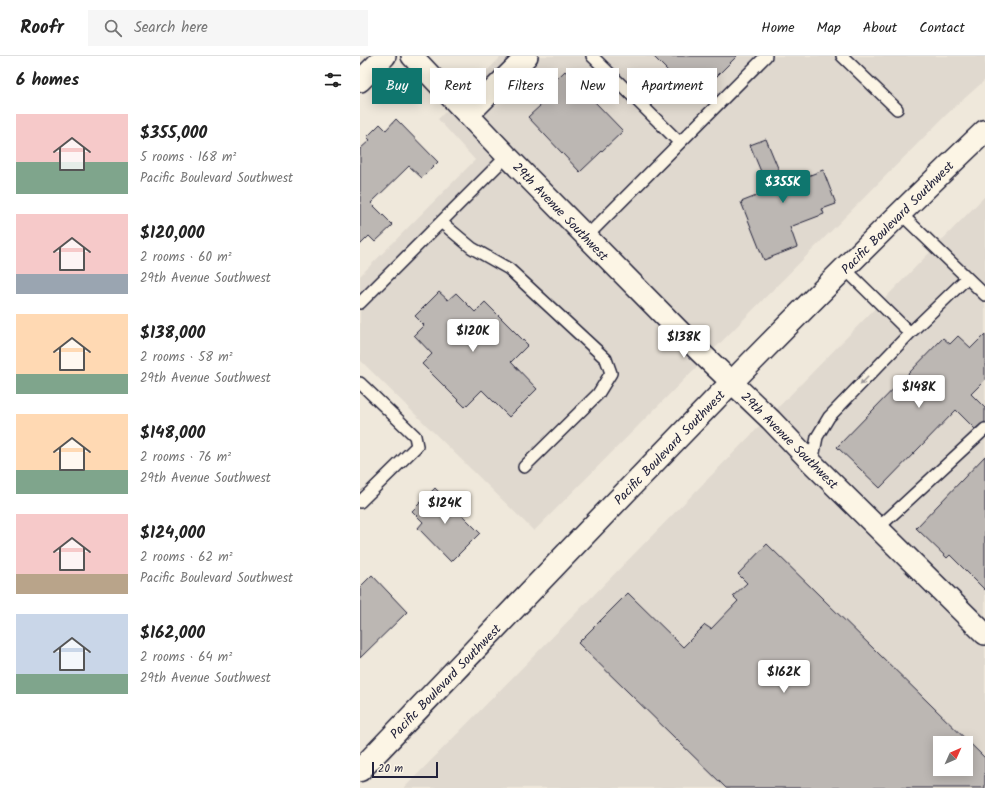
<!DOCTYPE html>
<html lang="en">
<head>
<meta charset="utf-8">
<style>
	:root { --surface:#fff; --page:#f6f6f6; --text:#222; --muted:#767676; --line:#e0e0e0; --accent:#0f766e }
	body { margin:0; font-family:Kalam,sans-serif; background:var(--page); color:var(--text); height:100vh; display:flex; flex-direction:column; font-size:15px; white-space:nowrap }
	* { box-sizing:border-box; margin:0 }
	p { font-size:13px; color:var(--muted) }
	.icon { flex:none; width:22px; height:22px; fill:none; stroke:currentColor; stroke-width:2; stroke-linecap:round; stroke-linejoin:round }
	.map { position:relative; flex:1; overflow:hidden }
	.drawer { display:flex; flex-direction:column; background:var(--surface); width:360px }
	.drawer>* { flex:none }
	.banner { position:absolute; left:12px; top:12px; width:380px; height:36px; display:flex; gap:8px }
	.needle { width:26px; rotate:45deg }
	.tools { position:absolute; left:573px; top:680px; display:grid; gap:8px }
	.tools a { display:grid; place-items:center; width:40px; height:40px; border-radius:0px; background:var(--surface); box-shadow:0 2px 10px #0003; font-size:20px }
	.scale { position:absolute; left:12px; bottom:10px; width:66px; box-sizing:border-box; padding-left:4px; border:2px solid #22223b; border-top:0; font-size:11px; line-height:14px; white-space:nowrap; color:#22223b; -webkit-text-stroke:3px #fcf5e5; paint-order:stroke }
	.price { position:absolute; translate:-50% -34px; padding:0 9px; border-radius:4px; background:#fff; color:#222; font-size:13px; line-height:26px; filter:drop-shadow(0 1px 2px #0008) }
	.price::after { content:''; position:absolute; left:50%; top:24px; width:12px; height:9px; margin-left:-6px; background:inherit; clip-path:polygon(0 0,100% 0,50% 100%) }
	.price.on { background:var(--accent); color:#fff }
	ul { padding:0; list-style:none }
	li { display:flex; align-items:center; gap:12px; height:100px; padding:0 16px }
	li span { display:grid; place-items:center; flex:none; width:112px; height:80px; border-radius:0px; color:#555 }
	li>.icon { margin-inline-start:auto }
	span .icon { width:48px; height:48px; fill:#fffc; stroke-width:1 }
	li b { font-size:17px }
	h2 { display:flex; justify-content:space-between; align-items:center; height:48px; padding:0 16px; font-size:17px }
	.pill { padding:0 14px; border-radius:0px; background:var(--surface); box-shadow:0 2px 10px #0003; font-size:14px; line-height:36px }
	.pill.on { background:var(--accent); color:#fff }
	header { display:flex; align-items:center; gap:24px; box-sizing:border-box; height:56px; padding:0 20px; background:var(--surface); border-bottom:1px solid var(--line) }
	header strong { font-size:19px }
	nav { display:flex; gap:22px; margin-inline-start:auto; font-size:14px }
	.search { width:280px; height:36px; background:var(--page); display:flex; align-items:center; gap:10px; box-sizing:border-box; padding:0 14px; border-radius:0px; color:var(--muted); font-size:15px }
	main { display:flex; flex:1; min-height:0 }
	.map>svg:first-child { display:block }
	.built { fill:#e0d9cf; fill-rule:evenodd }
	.building { fill:#bcb7b3; stroke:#22223b; fill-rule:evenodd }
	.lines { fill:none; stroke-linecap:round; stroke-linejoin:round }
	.service-casing { stroke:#22223b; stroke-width:14 }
	.minor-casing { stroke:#22223b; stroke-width:24 }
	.primary-casing { stroke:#22223b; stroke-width:25 }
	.service { stroke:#fcf5e5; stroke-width:11 }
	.minor { stroke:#fcf5e5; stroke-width:21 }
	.primary { stroke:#fcf5e5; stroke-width:22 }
	.oneway { fill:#9a9698 }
	.labels { text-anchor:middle; stroke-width:3.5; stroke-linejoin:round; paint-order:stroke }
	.street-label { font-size:13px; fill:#22223b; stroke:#fcf5e5 }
</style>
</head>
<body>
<header>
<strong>Roofr</strong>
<div class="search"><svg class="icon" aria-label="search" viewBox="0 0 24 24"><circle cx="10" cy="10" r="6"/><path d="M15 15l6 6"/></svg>Search here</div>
<nav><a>Home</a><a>Map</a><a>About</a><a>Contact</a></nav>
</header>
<main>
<section class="drawer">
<h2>6 homes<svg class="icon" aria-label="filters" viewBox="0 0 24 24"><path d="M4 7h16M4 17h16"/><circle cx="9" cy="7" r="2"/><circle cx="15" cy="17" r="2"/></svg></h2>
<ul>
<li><span style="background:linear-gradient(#f6c9c9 60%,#7fa58c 0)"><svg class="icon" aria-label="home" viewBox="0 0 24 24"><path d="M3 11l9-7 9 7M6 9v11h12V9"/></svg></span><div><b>$355,000</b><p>5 rooms · 168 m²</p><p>Pacific Boulevard Southwest</p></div></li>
<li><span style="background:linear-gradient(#f6c9c9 75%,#9aa5b1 0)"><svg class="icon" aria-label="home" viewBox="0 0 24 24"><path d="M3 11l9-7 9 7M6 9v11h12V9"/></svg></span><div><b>$120,000</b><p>2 rooms · 60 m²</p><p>29th Avenue Southwest</p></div></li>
<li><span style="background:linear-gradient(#ffd9b3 75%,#7fa58c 0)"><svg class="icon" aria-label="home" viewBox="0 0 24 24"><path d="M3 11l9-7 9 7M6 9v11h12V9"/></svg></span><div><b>$138,000</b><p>2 rooms · 58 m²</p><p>29th Avenue Southwest</p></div></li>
<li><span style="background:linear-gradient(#ffd9b3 70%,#7fa58c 0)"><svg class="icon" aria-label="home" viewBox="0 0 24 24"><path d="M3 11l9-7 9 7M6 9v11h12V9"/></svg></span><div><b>$148,000</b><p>2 rooms · 76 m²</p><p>29th Avenue Southwest</p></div></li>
<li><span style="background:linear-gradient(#f6c9c9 75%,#b9a48a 0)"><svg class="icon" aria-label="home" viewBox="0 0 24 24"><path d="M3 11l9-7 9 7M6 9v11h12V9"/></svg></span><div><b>$124,000</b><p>2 rooms · 62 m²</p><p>Pacific Boulevard Southwest</p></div></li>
<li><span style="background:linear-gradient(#c9d6e8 75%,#7fa58c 0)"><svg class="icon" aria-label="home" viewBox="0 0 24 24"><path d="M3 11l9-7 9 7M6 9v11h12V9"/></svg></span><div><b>$162,000</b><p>2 rooms · 64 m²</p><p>29th Avenue Southwest</p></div></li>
</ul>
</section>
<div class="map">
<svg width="625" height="732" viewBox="0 0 625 732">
	<rect width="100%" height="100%" fill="#efe8db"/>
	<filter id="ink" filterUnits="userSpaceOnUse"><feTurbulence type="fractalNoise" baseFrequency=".025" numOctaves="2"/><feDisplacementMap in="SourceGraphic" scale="8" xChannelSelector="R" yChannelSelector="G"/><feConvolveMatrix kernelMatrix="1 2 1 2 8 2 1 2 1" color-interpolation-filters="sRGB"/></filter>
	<g filter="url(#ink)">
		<path class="built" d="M 142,0 L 625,0 L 625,24 L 586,59 L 174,475 L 0,304 L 0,220 L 115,104 L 78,63 Z
			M 625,140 L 625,732 L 44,732 L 395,375 ZM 580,687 L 606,687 L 606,713 L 580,713 Z"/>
		<path class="building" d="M 293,0 L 377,0 L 335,42 Z
			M 205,15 L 263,75 L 220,116 L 168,61 L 181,49 L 176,43 Z
			M 36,63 L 78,106 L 62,122 L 49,110 L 11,147 L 33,169 L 15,186 L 9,180 L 0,189 L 0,93 L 10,84 L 7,81 L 20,68 L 26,74 Z
			M 406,83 L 425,129 L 463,114 L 476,148 L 462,153 L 464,158 L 430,171 L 437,191 L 404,204 L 381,146 L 409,135 L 390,89 Z
			M 79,236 L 88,244 L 96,237 L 115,256 L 125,246 L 168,289 L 151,306 L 177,333 L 149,361 L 122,334 L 105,351 L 62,308 L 72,298 L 54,279 L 64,269 L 55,260 Z
			M 625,278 L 625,324 L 611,338 L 625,352 L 625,366 L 615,373 L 596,354 L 520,432 L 477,391 L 583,282 L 590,288 L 598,280 L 611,292 Z
			M 625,400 L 625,534 L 590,499 L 587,502 L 556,472 Z
			M 75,432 L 120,477 L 91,506 L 58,472 L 63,466 L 52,455 Z
			M 407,488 L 625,702 L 625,732 L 366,732 L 218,587 L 268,537 L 323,591 L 345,569 L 351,573 L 378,545 L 373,540 L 387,527 L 378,518 ZM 580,687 L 606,687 L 606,713 L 580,713 Z
			M 12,519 L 47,556 L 0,602 L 0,531 Z"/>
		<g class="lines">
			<g class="service-casing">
				<path id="service" d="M 232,0 L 319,86
					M 482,0 L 537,53
					M 539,156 L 625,239
					M 81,166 L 112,192 L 149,213 L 246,303 L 251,317 L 238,338 L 164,411
					M 226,181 L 406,0
					M 485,213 L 550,277
					M 0,247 L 147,100
					M 0,327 L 55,380 L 57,390 L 0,446
					M 452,407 L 457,381 L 469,361 L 550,277 L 607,222
					M 518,472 L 625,373"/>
			</g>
			<g class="minor-casing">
				<path id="minor" d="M 52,0 L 147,100 L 339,295 L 411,364 L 452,407 L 625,578
					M 0,25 L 25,0
					M 109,58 L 167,0"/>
			</g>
			<g class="primary-casing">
				<path id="primary" d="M 0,714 C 206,499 409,281 625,75"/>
			</g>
			<use href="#service" class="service"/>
			<use href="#minor" class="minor"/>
			<use href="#primary" class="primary"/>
		</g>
		<defs><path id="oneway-solid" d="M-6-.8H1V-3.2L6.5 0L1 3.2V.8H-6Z"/></defs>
		<use class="oneway" href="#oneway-solid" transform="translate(504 325) rotate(134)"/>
	</g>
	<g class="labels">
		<g class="street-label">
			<text transform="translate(201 155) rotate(46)" y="5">29th Avenue Southwest</text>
			<text transform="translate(537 161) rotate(-45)" y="5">Pacific Boulevard Southwest</text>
			<text transform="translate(430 384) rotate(45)" y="5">29th Avenue Southwest</text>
			<text transform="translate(309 391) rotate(-46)" y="5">Pacific Boulevard Southwest</text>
			<text transform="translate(85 625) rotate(-46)" y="5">Pacific Boulevard Southwest</text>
		</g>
	</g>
</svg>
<div class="tools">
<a><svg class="needle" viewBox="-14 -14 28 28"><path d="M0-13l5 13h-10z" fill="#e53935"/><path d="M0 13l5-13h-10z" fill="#767676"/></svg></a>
</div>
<div class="scale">20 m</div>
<b class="price on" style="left:423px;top:148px">$355K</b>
<b class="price" style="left:113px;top:297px">$120K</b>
<b class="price" style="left:324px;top:303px">$138K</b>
<b class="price" style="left:559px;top:353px">$148K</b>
<b class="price" style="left:85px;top:469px">$124K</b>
<b class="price" style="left:424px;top:638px">$162K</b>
<div class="banner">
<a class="pill on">Buy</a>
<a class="pill">Rent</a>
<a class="pill">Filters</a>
<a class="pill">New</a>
<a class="pill">Apartment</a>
</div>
</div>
</main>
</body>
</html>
